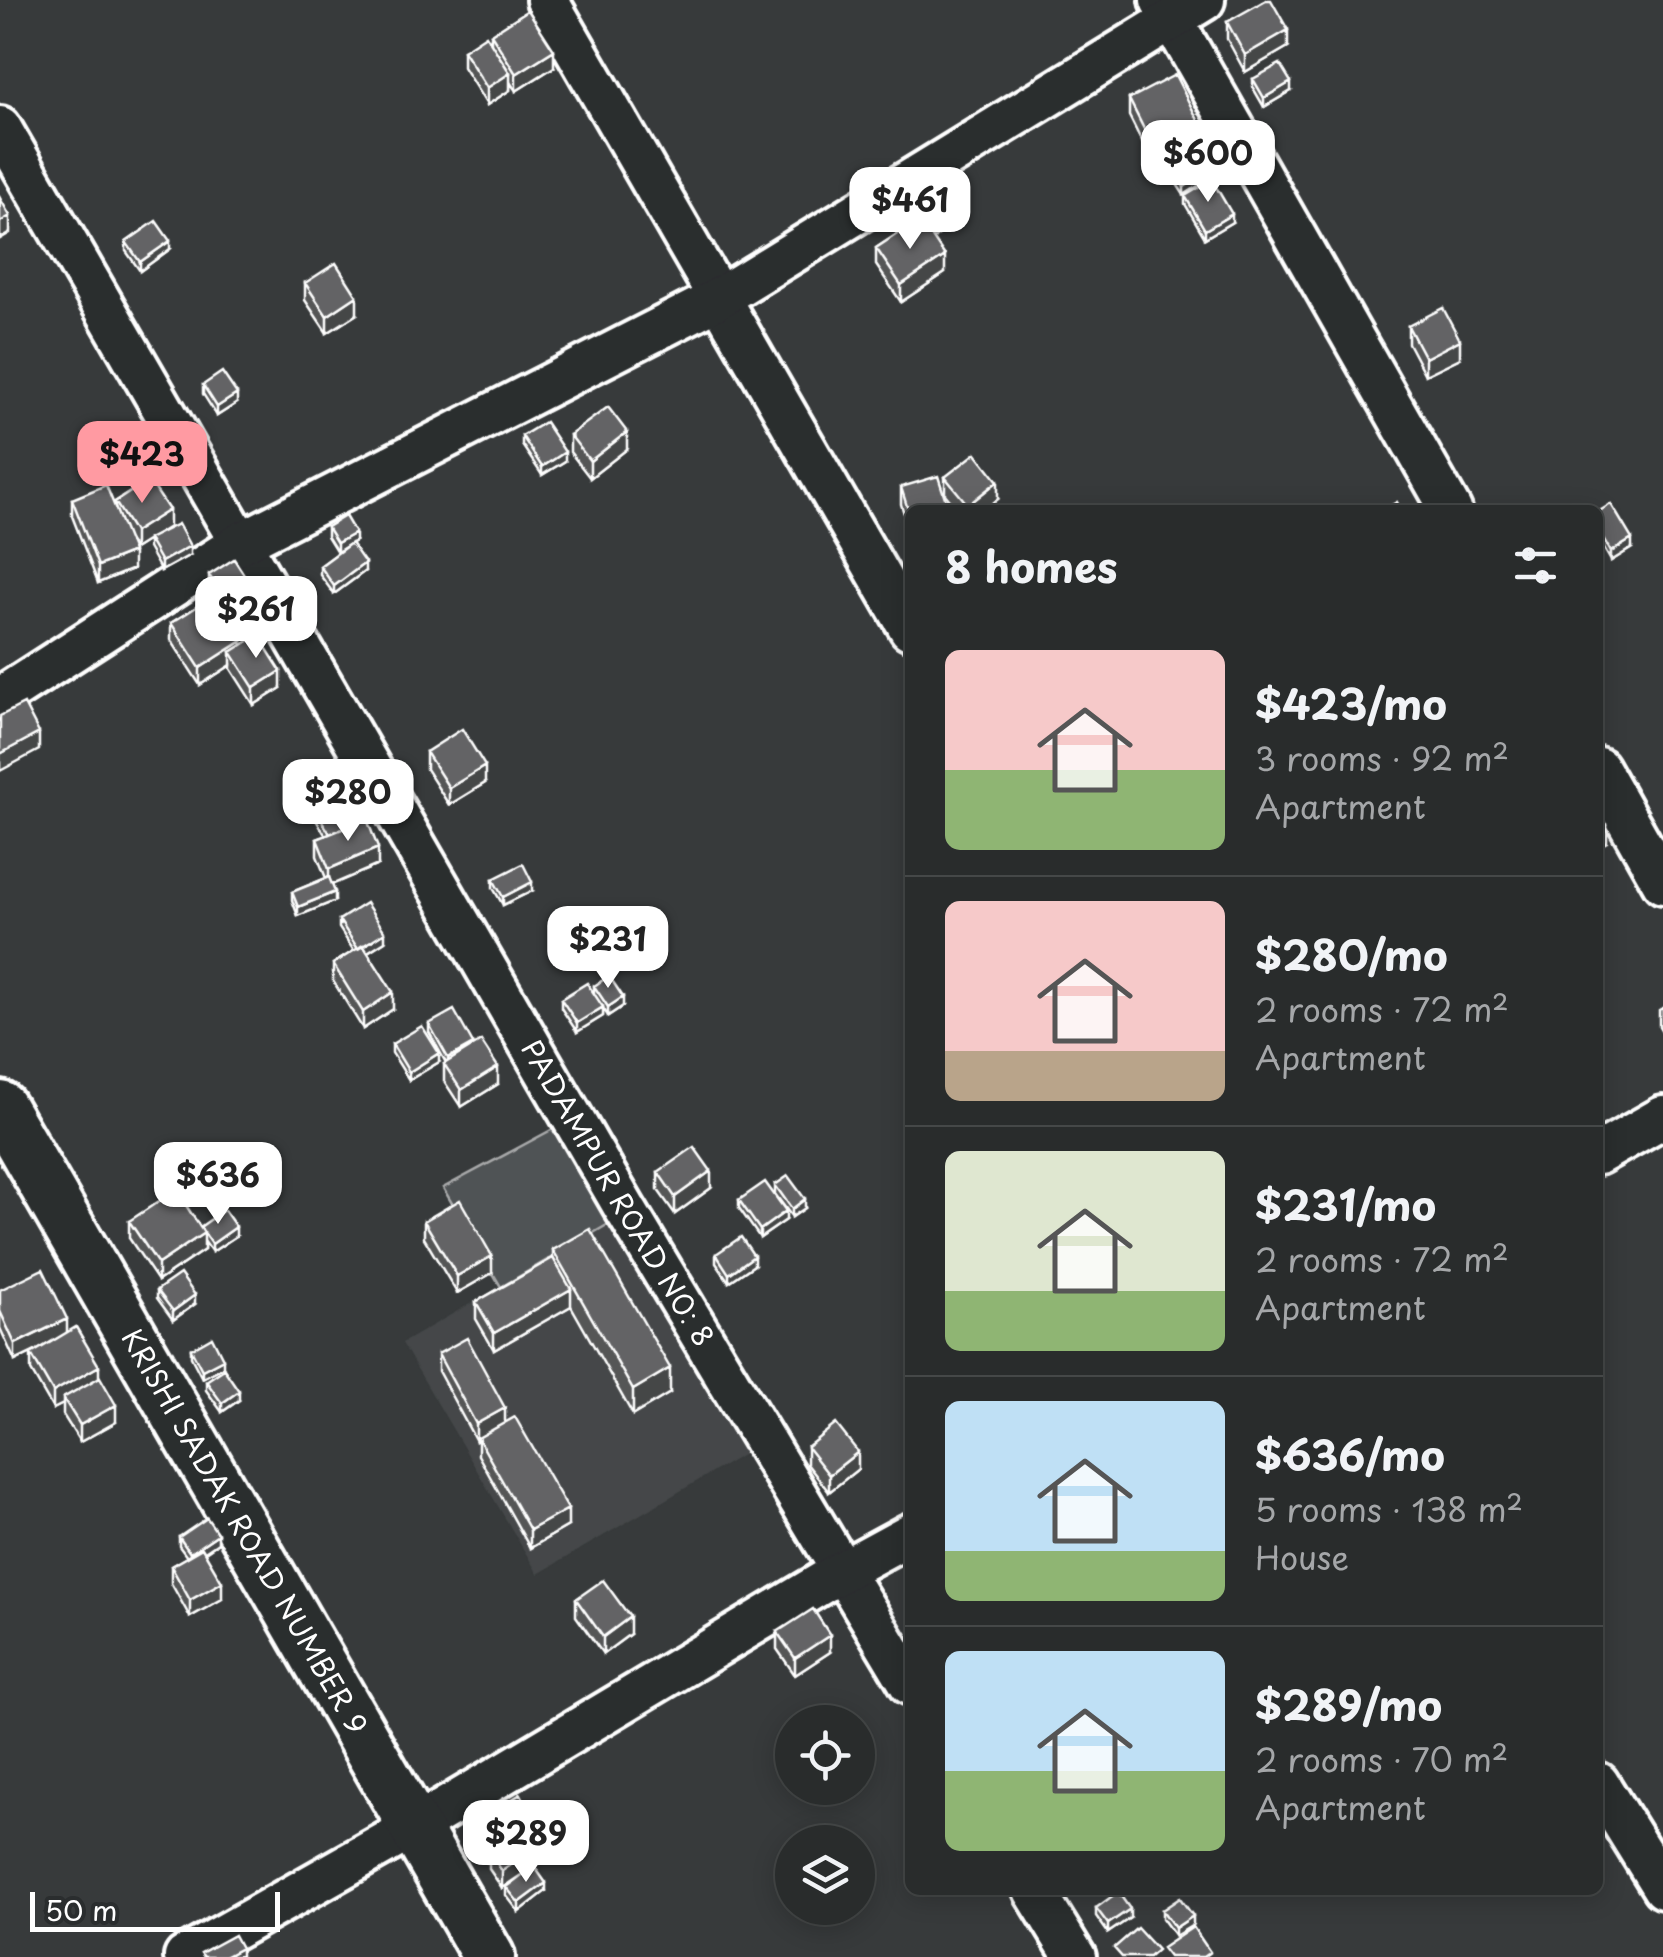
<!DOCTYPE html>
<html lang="en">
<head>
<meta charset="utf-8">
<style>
	:root { --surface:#292c2c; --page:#353838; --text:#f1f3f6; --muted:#a5a7a9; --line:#454848; --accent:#ff9aa2 }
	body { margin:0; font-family:"Playpen Sans",sans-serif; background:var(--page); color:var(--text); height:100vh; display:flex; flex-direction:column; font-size:38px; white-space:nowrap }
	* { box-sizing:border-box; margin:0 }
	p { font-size:32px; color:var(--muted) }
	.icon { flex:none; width:55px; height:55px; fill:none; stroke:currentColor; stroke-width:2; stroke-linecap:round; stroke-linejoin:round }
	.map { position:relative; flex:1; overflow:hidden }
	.drawer { position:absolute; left:905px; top:505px; width:698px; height:1390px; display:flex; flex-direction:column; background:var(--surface); border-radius:15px; box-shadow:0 5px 25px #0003,0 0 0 2px var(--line) }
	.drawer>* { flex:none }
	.buttons { position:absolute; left:775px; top:1705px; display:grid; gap:20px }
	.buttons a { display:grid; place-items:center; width:100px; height:100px; border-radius:50%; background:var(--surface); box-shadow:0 5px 25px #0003,0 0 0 2px var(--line); font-size:50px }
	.scale { position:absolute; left:30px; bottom:25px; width:250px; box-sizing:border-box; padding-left:10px; border:5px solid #fff; border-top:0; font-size:28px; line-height:35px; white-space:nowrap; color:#fff; -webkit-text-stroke:8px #2a2d2e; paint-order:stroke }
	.price { position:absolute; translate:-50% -85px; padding:0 22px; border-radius:20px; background:#fff; color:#222; font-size:32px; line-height:65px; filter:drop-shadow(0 2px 5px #0008) }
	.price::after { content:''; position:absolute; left:50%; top:60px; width:30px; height:22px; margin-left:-15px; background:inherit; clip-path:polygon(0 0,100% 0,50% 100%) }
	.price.on { background:var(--accent); color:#111 }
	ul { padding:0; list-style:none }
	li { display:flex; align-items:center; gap:30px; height:250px; padding:0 40px }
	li+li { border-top:2px solid var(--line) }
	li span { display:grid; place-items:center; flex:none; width:280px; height:200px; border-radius:15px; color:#555 }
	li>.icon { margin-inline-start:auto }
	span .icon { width:120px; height:120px; fill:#fffc; stroke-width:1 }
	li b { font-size:42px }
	h2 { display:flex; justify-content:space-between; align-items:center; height:120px; padding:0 40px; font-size:42px }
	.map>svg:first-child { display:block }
	.built { fill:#444748 }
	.green { fill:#505354; stroke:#a8a9aa; stroke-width:2.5 }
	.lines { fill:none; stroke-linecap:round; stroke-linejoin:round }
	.minor-casing { stroke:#fff; stroke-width:48 }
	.tertiary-casing { stroke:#fff; stroke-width:58 }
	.minor { stroke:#2a2d2e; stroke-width:40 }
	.tertiary { stroke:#2a2d2e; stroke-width:50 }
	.wall { fill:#555657; stroke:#fff; stroke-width:2.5 }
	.shaded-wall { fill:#454647; stroke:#fff; stroke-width:2.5 }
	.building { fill:#636465; stroke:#fff; stroke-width:2.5 }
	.labels { text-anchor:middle; stroke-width:8; stroke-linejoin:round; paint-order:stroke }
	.street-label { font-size:28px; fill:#fff; stroke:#2a2d2e }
</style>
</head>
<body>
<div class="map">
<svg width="1663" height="1957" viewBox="0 0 1663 1957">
	<rect width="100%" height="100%" fill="#373a3b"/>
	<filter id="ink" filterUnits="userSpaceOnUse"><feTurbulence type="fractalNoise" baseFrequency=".01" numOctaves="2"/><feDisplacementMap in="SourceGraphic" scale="20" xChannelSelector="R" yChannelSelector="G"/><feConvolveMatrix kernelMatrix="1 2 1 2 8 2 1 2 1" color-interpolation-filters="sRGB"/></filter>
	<g filter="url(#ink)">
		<path class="built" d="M 624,1215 L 761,1444 L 538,1574 L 402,1343 Z"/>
		<path class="green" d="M 570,1120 L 624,1215 L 501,1287 L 443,1188 Z"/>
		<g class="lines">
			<g class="minor-casing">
				<g id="minor">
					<path d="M 547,0 L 910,629"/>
					<path d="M 1161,0 L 1451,510"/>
					<path id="s1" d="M 0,127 L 624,1207 L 910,1684"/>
					<path d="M 0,698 L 240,543 L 717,299 L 1204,0"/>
					<path d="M 1598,768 L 1663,883"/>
					<path d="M 1598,1154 L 1663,1117"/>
					<path d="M 1598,1783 L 1663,1888"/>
					<path d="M 1034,1890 L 1075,1957"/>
					<path d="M 185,1957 L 416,1826 L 842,1571 L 910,1534"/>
				</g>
			</g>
			<g class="tertiary-casing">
				<g id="tertiary">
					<path id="s2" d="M 0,1107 L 489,1957"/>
				</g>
			</g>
			<use href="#minor" class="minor"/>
			<use href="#tertiary" class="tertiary"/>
		</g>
		<path class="wall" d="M 1227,22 L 1288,47 L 1245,72 L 1227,39 Z
			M 491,34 L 554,67 L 516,91 L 510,82 L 510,90 L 487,105 L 463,67 L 463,50 L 491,42 Z
			M 1253,79 L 1291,91 L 1264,107 L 1253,88 Z
			M 1129,99 L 1200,141 L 1153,164 L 1129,116 Z
			M 1169,163 L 1212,177 L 1184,195 L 1169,172 Z
			M 1185,196 L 1232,222 L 1205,238 L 1185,204 Z
			M 918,212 L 955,222 L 933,239 L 945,273 L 901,302 L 876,265 L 876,248 L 918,220 Z
			M 126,242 L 170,249 L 140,271 L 126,251 Z
			M 305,283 L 357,314 L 327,333 L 305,300 Z
			M 1408,326 L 1460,358 L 1425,375 L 1408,343 Z
			M 203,385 L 237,403 L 217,416 L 203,394 Z
			M 570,435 L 627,449 L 590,478 L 570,452 Z
			M 522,436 L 565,461 L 542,475 L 522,445 Z
			M 124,447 L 159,478 L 150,481 L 169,527 L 153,537 L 190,555 L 161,571 L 148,548 L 148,540 L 134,549 L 128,540 L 133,569 L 98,583 L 72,516 L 72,499 L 115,506 L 115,502 L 141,485 L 137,487 L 124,456 Z
			M 945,477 L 998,499 L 984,510 L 958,510 L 945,494 Z
			M 901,487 L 910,510 L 910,533 L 901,504 Z
			M 1598,512 L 1632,548 L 1611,561 L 1598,538 Z
			M 327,527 L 355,541 L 351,543 L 365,571 L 334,594 L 320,575 L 320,566 L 350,544 L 337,552 L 327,536 Z
			M 209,575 L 264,622 L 240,637 L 242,645 L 281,688 L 254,705 L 231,669 L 231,665 L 200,685 L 171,640 L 171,623 L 212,597 L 209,592 Z
			M 426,752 L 485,783 L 449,805 L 426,769 Z
			M 316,811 L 378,865 L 332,884 L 335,901 L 298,916 L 292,900 L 292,892 L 326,878 L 317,856 L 317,839 L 326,836 L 316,820 Z
			M 493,879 L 532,891 L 503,905 L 493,888 Z
			M 339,920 L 385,941 L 368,952 L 393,1009 L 363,1029 L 333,981 L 333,964 L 354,951 L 339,928 Z
			M 594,986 L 623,1006 L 608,1016 L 603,1008 L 603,1016 L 577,1032 L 561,1008 L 561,999 L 594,993 Z
			M 1663,1008 L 1663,1034 L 1659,1027 L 1659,1010 Z
			M 429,1024 L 473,1046 L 498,1084 L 461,1107 L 444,1081 L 444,1064 L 446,1063 L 429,1032 Z
			M 392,1044 L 439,1062 L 409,1080 L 392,1053 Z
			M 658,1172 L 711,1188 L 675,1214 L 658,1190 Z
			M 775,1185 L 805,1208 L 792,1217 L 775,1194 Z
			M 739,1200 L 786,1220 L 760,1238 L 739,1208 Z
			M 129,1221 L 200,1227 L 236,1236 L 212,1252 L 204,1241 L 204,1250 L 158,1281 L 129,1238 Z
			M 424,1221 L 492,1273 L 457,1293 L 424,1238 Z
			M 553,1250 L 670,1393 L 633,1415 L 571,1306 L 494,1350 L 476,1319 L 476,1302 L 553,1258 Z
			M 716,1254 L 754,1265 L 729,1282 L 716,1263 Z
			M 0,1290 L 67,1333 L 99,1377 L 116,1422 L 80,1442 L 63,1415 L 63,1404 L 53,1409 L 31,1371 L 31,1354 L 35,1351 L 15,1361 L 0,1328 Z
			M 157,1290 L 195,1304 L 173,1320 L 157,1298 Z
			M 191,1349 L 223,1367 L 202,1378 L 191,1357 Z
			M 438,1354 L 505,1423 L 568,1526 L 530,1548 L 478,1455 L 478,1440 L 476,1441 L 438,1371 Z
			M 206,1381 L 239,1400 L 222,1412 L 206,1390 Z
			M 807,1447 L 858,1469 L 829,1492 L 807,1464 Z
			M 179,1537 L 218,1543 L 205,1552 L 222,1599 L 190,1617 L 171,1583 L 171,1566 L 187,1557 L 179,1546 Z
			M 576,1599 L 630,1634 L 603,1654 L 576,1616 Z
			M 777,1632 L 830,1652 L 795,1675 L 777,1649 Z
			M 534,1821 L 549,1856 L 534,1867 L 546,1891 L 519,1912 L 506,1895 L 506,1887 L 527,1871 L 502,1888 L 489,1869 L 489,1861 L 487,1862 L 473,1839 L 473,1822 Z
			M 1096,1908 L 1130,1918 L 1108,1933 L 1096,1916 Z
			M 1162,1910 L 1193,1925 L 1175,1936 L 1162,1918 Z"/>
		<path class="shaded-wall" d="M 1288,30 L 1288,47 L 1245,72 L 1245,55 Z
			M 554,50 L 554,67 L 516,91 L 516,74 Z
			M 510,73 L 510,90 L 487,105 L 487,88 Z
			M 1291,82 L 1291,91 L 1264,107 L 1264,98 Z
			M 1200,124 L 1200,141 L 1153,164 L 1153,147 Z
			M 1212,169 L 1212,177 L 1184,195 L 1184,187 Z
			M 955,213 L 955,222 L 932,240 L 932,231 Z
			M 1232,214 L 1232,222 L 1205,238 L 1205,230 Z
			M 10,216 L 10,233 L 0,239 L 0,222 Z
			M 170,241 L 170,249 L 140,271 L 140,262 Z
			M 945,256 L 945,273 L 901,302 L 901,285 Z
			M 357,296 L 357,314 L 327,333 L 327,316 Z
			M 1460,340 L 1460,358 L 1425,375 L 1425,358 Z
			M 237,394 L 237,403 L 217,416 L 217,407 Z
			M 627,432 L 627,449 L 590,478 L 590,461 Z
			M 565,452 L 565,461 L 542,475 L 542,467 Z
			M 159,469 L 159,478 L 137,487 L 137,478 Z
			M 998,481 L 998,499 L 984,510 L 968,510 L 968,505 Z
			M 169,510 L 169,527 L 134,549 L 134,532 Z
			M 355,533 L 355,541 L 337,552 L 337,543 Z
			M 1632,539 L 1632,548 L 1611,561 L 1611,552 Z
			M 190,546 L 190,555 L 161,571 L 161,562 Z
			M 133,552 L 133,569 L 98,583 L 98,566 Z
			M 365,563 L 365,571 L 334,594 L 334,586 Z
			M 264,605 L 264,622 L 238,638 L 238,621 Z
			M 242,641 L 242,658 L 231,652 L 231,665 L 200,685 L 200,668 Z
			M 281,671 L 281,688 L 254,705 L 254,688 Z
			M 39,733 L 39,750 L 0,771 L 0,754 Z
			M 485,766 L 485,783 L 449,805 L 449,788 Z
			M 1607,825 L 1607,842 L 1598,847 L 1598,830 Z
			M 378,848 L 378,865 L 329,886 L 329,869 Z
			M 532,882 L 532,891 L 503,905 L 503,897 Z
			M 335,892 L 335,901 L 298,916 L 298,907 Z
			M 385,932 L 385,941 L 358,958 L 358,950 Z
			M 393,992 L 393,1009 L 363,1029 L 363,1012 Z
			M 623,997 L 623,1006 L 608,1016 L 608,1007 Z
			M 603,1007 L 603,1016 L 577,1032 L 577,1023 Z
			M 473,1044 L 473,1053 L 448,1066 L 448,1058 Z
			M 439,1053 L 439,1062 L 409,1080 L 409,1072 Z
			M 498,1067 L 498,1084 L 461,1107 L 461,1090 Z
			M 711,1171 L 711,1188 L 675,1214 L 675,1197 Z
			M 805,1199 L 805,1208 L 792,1217 L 792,1209 Z
			M 786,1211 L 786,1220 L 760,1238 L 760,1230 Z
			M 236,1227 L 236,1236 L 212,1252 L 212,1244 Z
			M 204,1233 L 204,1250 L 158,1281 L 158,1264 Z
			M 492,1256 L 492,1273 L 457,1293 L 457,1276 Z
			M 754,1256 L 754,1265 L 729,1282 L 729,1274 Z
			M 571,1289 L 571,1306 L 494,1350 L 494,1333 Z
			M 195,1295 L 195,1304 L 173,1320 L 173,1311 Z
			M 67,1319 L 67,1336 L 15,1361 L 15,1344 Z
			M 223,1359 L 223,1367 L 202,1378 L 202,1370 Z
			M 99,1366 L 99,1383 L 63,1398 L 63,1404 L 53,1409 L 53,1392 Z
			M 670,1368 L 670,1393 L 633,1415 L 633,1390 Z
			M 239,1391 L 239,1400 L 222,1412 L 222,1403 Z
			M 116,1405 L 116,1422 L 80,1442 L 80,1425 Z
			M 505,1408 L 505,1425 L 476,1441 L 476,1424 Z
			M 858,1452 L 858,1469 L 829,1492 L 829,1475 Z
			M 568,1509 L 568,1526 L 530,1548 L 530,1530 Z
			M 218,1534 L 218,1543 L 190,1562 L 190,1553 Z
			M 222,1582 L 222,1599 L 190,1617 L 190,1600 Z
			M 630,1617 L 630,1634 L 603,1654 L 603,1637 Z
			M 830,1635 L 830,1652 L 795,1675 L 795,1658 Z
			M 534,1818 L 534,1835 L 489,1852 L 489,1861 L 487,1862 L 487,1845 Z
			M 549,1839 L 549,1856 L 502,1888 L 502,1871 Z
			M 546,1883 L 546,1891 L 519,1912 L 519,1903 Z
			M 1130,1909 L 1130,1918 L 1108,1933 L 1108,1924 Z
			M 1193,1916 L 1193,1925 L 1175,1936 L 1175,1928 Z
			M 241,1948 L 241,1956 L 224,1957 Z"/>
		<path class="building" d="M 1266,0 L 1271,0 L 1288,30 L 1245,55 L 1227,22 Z
			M 528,10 L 554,50 L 516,74 L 491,34 Z
			M 486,35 L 510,73 L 487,88 L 463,50 Z
			M 1280,64 L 1291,82 L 1264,98 L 1253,79 Z
			M 1175,75 L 1200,124 L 1153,147 L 1129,99 Z
			M 1198,145 L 1212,169 L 1184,187 L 1169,163 Z
			M 1212,180 L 1232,214 L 1205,230 L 1185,196 Z
			M 941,195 L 955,213 L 932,231 L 918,212 Z
			M 0,198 L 10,216 L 0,222 Z
			M 920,219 L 945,256 L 901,285 L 876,248 Z
			M 156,221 L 170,241 L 140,262 L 126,242 Z
			M 336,263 L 357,296 L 327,316 L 305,283 Z
			M 1443,308 L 1460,340 L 1425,358 L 1408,326 Z
			M 222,372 L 237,394 L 217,407 L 203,385 Z
			M 608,407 L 627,432 L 590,461 L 570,435 Z
			M 545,422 L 565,452 L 542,467 L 522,436 Z
			M 146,438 L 159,469 L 137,478 L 124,447 Z
			M 976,453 L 998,481 L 968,505 L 945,477 Z
			M 938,476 L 949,510 L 910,510 L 910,516 L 901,487 Z
			M 149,480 L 169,510 L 134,532 L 115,502 Z
			M 106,485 L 133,552 L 98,566 L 72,499 Z
			M 1397,502 L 1401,510 L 1383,510 Z
			M 1611,504 L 1632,539 L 1611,552 L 1598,529 L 1598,512 Z
			M 345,516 L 355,533 L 337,543 L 327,527 Z
			M 178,524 L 190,546 L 161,562 L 148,539 Z
			M 351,543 L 365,563 L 334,586 L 320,566 Z
			M 234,559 L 264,605 L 238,621 L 209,575 Z
			M 214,596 L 242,641 L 200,668 L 171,623 Z
			M 258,635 L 281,671 L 254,688 L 231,652 Z
			M 24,704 L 39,733 L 0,754 L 0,716 Z
			M 462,729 L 485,766 L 449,788 L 426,752 Z
			M 344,793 L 362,820 L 330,834 L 316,811 Z
			M 1598,810 L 1607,825 L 1598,830 Z
			M 367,819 L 378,848 L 329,869 L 317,839 Z
			M 523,864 L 532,882 L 503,897 L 493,879 Z
			M 329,877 L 335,892 L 298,907 L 292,892 Z
			M 366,903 L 385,932 L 358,949 L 339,920 Z
			M 363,945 L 393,992 L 363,1012 L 333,964 Z
			M 609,976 L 623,997 L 608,1007 L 594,986 Z
			M 587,983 L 603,1007 L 577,1023 L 561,999 Z
			M 454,1010 L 473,1044 L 448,1058 L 429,1024 Z
			M 422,1026 L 439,1053 L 409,1072 L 392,1044 Z
			M 481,1041 L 498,1067 L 461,1090 L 444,1064 Z
			M 694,1147 L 711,1171 L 675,1197 L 658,1172 Z
			M 788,1176 L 805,1199 L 792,1209 L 775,1185 Z
			M 765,1182 L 786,1211 L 760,1230 L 739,1200 Z
			M 176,1190 L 204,1233 L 158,1264 L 129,1221 Z
			M 460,1200 L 492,1256 L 457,1276 L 424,1221 Z
			M 224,1210 L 236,1227 L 212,1244 L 200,1227 Z
			M 590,1229 L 670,1368 L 633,1390 L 553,1250 Z
			M 741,1237 L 754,1256 L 729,1274 L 716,1254 Z
			M 553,1258 L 571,1289 L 494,1333 L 476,1302 Z
			M 43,1269 L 67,1319 L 15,1344 L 0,1311 L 0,1290 Z
			M 180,1274 L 195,1295 L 173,1311 L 157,1290 Z
			M 76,1327 L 99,1366 L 53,1392 L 31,1354 Z
			M 212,1337 L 223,1359 L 202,1370 L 191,1349 Z
			M 467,1338 L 505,1408 L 476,1424 L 438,1354 Z
			M 224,1369 L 239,1391 L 222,1403 L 206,1381 Z
			M 100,1377 L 116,1405 L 80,1425 L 63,1398 Z
			M 515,1417 L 568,1509 L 530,1530 L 478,1438 Z
			M 836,1424 L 858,1452 L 829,1475 L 807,1447 Z
			M 207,1518 L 218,1534 L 190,1553 L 179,1537 Z
			M 202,1548 L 222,1582 L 190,1600 L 171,1566 Z
			M 603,1580 L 630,1617 L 603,1637 L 576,1599 Z
			M 813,1609 L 830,1635 L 795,1658 L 777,1632 Z
			M 521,1794 L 534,1818 L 487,1845 L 473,1822 Z
			M 536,1820 L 549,1839 L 502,1871 L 489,1852 Z
			M 534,1866 L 546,1883 L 519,1903 L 506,1887 Z
			M 1118,1892 L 1130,1909 L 1108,1924 L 1096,1908 Z
			M 1180,1898 L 1193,1916 L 1175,1928 L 1162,1910 Z
			M 1193,1927 L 1210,1952 L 1203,1957 L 1169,1957 L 1162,1948 Z
			M 1137,1928 L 1157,1950 L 1149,1957 L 1122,1957 L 1114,1948 Z
			M 234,1935 L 241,1948 L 224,1957 L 204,1957 L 201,1953 Z"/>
	</g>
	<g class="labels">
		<g class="street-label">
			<text dy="10" stroke="none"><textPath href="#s1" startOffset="1232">PADAMPUR ROAD NO: 8</textPath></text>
			<text dy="10" stroke="none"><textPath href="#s2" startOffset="490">KRISHI SADAK ROAD NUMBER 9</textPath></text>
		</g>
	</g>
</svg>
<div class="buttons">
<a><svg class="icon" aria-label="locate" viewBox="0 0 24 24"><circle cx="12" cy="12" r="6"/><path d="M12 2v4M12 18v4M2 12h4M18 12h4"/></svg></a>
<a><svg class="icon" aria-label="layers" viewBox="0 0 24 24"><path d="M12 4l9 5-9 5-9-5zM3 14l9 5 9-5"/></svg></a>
</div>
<div class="scale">50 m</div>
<b class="price" style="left:1208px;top:205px">$600</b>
<b class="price" style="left:910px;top:252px">$461</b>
<b class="price on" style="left:142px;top:506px">$423</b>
<b class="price" style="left:256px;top:661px">$261</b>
<b class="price" style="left:348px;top:844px">$280</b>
<b class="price" style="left:608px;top:991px">$231</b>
<b class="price" style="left:218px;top:1227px">$636</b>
<b class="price" style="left:526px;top:1885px">$289</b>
<section class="drawer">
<h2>8 homes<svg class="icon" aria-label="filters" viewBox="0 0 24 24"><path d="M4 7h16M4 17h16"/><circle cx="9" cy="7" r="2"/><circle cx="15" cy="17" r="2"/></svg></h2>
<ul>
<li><span style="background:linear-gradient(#f6c9c9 60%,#8fb573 0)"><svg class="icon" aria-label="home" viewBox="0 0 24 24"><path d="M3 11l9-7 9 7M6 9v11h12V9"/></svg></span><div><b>$423/mo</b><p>3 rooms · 92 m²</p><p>Apartment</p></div></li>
<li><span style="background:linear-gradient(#f6c9c9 75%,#b9a48a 0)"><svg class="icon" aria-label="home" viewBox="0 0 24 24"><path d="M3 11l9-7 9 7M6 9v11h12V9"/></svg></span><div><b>$280/mo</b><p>2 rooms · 72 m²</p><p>Apartment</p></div></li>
<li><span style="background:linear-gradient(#dfe7d0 70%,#8fb573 0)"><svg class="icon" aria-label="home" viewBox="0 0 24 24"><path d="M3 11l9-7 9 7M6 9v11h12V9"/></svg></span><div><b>$231/mo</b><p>2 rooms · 72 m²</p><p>Apartment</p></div></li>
<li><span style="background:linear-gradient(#bfe0f5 75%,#8fb573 0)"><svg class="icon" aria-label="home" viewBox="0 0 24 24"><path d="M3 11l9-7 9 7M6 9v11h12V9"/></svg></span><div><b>$636/mo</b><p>5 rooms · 138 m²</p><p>House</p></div></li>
<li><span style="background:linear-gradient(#bfe0f5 60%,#8fb573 0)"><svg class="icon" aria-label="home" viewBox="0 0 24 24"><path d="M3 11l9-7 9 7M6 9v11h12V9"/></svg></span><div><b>$289/mo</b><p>2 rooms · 70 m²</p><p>Apartment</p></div></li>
</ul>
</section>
</div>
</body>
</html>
